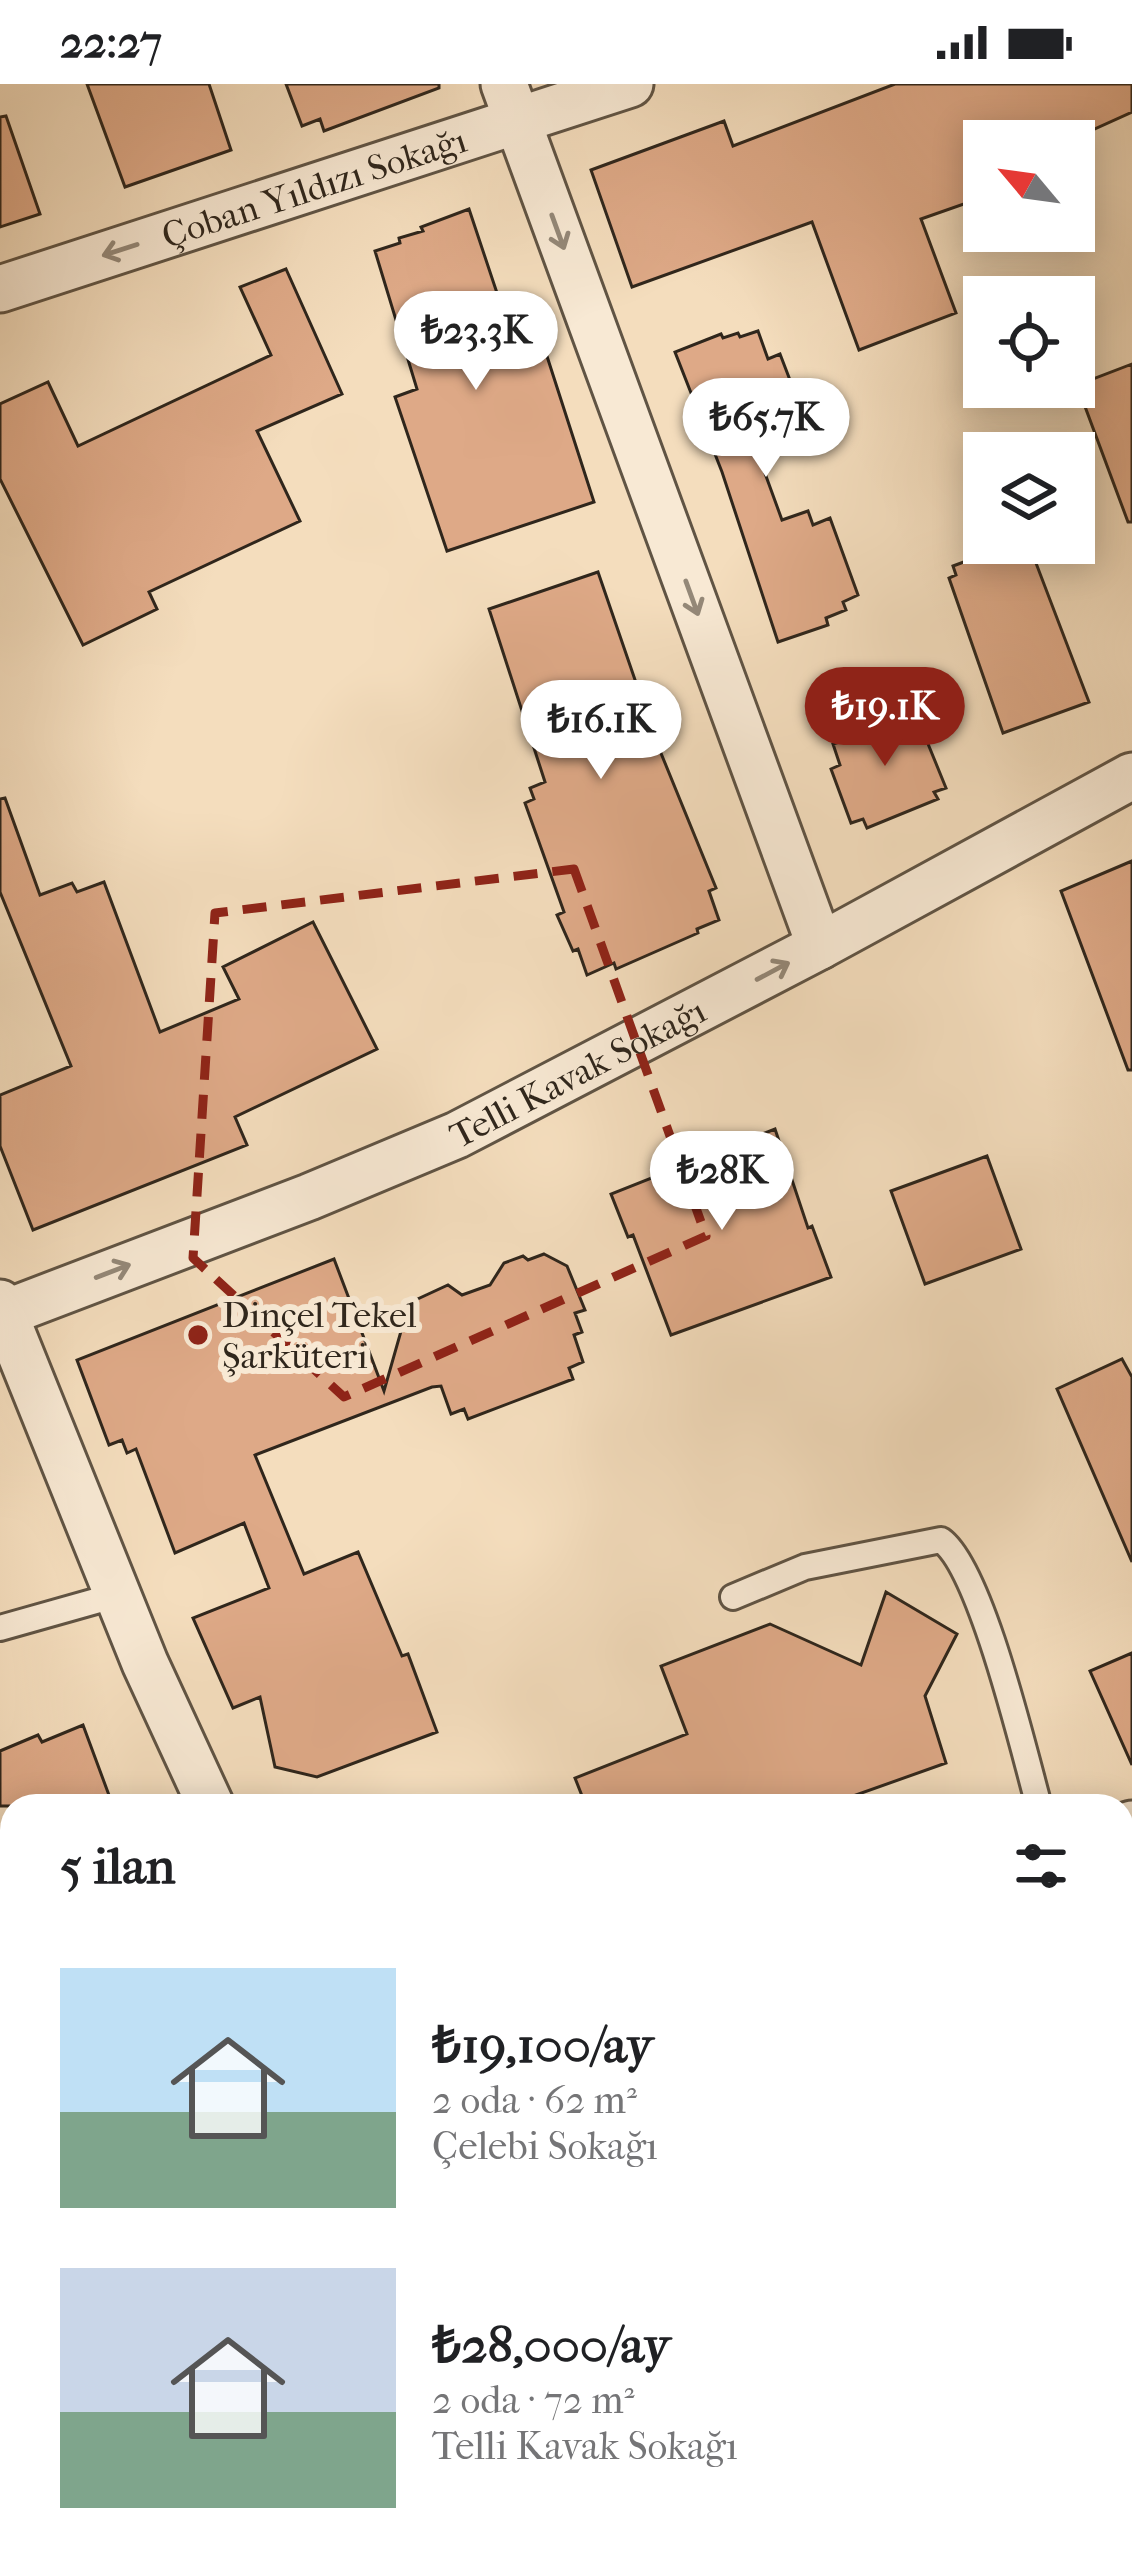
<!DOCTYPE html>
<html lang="tr">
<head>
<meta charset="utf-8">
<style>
	:root { --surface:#fff; --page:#f2f2f2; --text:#202124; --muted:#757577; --accent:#8f2418 }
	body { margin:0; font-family:"IM FELL French Canon",serif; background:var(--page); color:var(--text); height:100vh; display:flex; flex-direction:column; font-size:45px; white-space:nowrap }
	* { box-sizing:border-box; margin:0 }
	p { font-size:39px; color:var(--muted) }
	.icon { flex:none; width:66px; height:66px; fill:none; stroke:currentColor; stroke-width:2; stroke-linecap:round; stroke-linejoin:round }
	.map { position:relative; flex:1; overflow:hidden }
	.sheet { position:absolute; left:0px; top:1710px; width:1134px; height:768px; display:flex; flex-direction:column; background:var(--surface); border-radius:36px 36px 0 0; box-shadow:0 6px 30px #0003 }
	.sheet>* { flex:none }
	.needle { width:78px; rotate:299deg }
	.controls { position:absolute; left:963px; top:36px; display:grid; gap:24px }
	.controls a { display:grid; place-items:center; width:132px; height:132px; border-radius:0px; background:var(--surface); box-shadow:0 6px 30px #0003; font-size:60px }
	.price { position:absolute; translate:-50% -102px; padding:0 27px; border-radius:42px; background:#fff; color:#222; font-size:39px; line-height:78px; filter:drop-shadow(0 3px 6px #0008) }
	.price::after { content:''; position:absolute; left:50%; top:72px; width:36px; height:27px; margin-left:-18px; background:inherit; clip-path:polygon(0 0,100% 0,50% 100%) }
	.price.on { background:var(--accent); color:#fff }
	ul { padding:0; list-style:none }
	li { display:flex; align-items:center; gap:36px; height:300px; padding:0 60px }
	li span { display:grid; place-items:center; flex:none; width:336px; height:240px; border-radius:0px; color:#555 }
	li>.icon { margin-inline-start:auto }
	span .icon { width:144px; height:144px; fill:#fffc; stroke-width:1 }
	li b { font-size:51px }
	h2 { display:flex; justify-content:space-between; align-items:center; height:144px; padding:0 60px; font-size:51px }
	.status { display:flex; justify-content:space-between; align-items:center; height:84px; padding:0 60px; background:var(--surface); direction:ltr }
	.status svg { height:33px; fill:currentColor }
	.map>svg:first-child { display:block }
	.building { fill:#dea987; stroke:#2f261c; stroke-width:3 }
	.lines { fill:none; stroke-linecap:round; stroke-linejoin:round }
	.lane-casing { stroke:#605444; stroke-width:30 }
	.street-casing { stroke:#605444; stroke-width:51 }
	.lane { stroke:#f8e9d4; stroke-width:24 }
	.street { stroke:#f8e9d4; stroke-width:45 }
	.oneway { stroke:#948878 }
	.marked { fill:none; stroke:#8f2418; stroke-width:9; stroke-dasharray:24 15; stroke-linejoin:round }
	.poi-dot { fill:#8f2418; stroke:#f8e9d4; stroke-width:4.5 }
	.labels { text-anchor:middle; stroke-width:12; stroke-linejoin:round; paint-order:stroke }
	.street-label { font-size:36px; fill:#2f261c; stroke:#f8e9d4 }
	.poi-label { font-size:36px; fill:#2f261c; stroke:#f8e9d4; text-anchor:start }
</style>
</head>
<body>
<div class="status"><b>22:27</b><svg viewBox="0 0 49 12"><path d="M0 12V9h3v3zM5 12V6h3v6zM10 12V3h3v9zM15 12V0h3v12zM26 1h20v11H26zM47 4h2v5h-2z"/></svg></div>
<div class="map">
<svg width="1132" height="2478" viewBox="0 0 1132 2478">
	<rect width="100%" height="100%" fill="#f4ddbd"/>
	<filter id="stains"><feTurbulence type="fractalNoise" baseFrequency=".00167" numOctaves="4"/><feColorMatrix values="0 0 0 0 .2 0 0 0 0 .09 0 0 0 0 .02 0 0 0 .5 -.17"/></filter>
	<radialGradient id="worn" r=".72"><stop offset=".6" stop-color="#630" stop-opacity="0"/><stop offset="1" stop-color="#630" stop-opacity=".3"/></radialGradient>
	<path class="building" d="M 87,0 L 209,0 L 231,66 L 125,103 Z
		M 286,0 L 439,0 L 439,4 L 324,47 L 320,35 L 302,42 Z
		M 895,0 L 1132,0 L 1132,28 L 1068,57 L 984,57 L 984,113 L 921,135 L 956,229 L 859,266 L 812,138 L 632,203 L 591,86 L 724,37 L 733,62 Z
		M 6,32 L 40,130 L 0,143 L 0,33 Z
		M 469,125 L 518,272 L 544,263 L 594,418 L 447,467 L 395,313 L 417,305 L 375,167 L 400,159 L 399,154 L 423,147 L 421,143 Z
		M 286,185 L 342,310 L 257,347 L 300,437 L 149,508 L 157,525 L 83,561 L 0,395 L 0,320 L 48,298 L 78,362 L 271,271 L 240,203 Z
		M 758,247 L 768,275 L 780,270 L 798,317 L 789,320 L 798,346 L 781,353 L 782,359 L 766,365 L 767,370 L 759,373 L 782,436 L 808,427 L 813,441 L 830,434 L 858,511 L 843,518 L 846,526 L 826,534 L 828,541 L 778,558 L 722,388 L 675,268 L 721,250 L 723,254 L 738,249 L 740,253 Z
		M 1132,280 L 1132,438 L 1128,438 L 1077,301 Z
		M 1015,459 L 1021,459 L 1024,468 L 1031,466 L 1089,618 L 1003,649 L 949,494 L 956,491 L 953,482 Z
		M 598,488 L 656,657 L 716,804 L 709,807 L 719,836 L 697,845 L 698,849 L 616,885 L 614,879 L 587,891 L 578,865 L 573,867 L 557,831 L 564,828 L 525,719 L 534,715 L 530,704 L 545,698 L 489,525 Z
		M 883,623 L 890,640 L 908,634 L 915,653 L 924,650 L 946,704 L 934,708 L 938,715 L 867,744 L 863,735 L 851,739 L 831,685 L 840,681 L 833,660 L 852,654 L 848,637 Z
		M 5,714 L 40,811 L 72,799 L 77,808 L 104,798 L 160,948 L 239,915 L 223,883 L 313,838 L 377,965 L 235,1033 L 247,1061 L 33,1146 L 0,1062 L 0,1011 L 71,982 L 0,808 L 0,715 Z
		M 1132,777 L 1132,986 L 1128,986 L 1061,807 Z
		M 775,1045 L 808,1144 L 812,1142 L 831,1193 L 671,1251 L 633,1151 L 628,1153 L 611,1110 Z
		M 987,1072 L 1021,1165 L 925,1200 L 891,1107 Z
		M 544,1170 L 567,1182 L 585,1226 L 575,1229 L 582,1248 L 574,1251 L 583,1278 L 569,1284 L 573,1295 L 468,1335 L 464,1325 L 451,1330 L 441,1302 L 432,1303 L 255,1371 L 304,1490 L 358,1468 L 402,1572 L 408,1570 L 437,1648 L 317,1693 L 275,1683 L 260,1613 L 233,1624 L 193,1534 L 269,1504 L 244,1439 L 175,1469 L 136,1365 L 127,1369 L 122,1356 L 109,1361 L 77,1276 L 334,1175 L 384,1307 L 409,1219 L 448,1201 L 462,1211 L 490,1201 L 504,1179 L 523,1172 L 528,1176 Z
		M 1122,1275 L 1132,1293 L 1132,1478 L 1057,1305 Z
		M 886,1508 L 957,1550 L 925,1612 L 946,1679 L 825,1722 L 586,1722 L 575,1694 L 687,1650 L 661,1582 L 770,1540 L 861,1581 Z
		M 1132,1569 L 1132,1681 L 1090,1587 Z
		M 83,1641 L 113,1722 L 0,1722 L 0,1667 L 38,1651 L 42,1658 Z"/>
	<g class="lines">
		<g class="lane-casing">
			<path id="lane" d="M 733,1513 L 805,1483 L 941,1456 C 981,1484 1024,1668 1039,1722
				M 0,1544 L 117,1511
				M 1038,2466 L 1043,2478"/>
		</g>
		<g class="street-casing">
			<g id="street">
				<path d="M 504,0 L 820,862"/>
				<path id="s1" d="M 0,205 L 630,0"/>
				<path d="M 0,1219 L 145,1579 L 211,1722"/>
				<path id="s2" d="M 0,1231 L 309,1113 L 457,1051 L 820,862 L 1132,692"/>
				<path d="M 1122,1743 L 1132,1740"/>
				<path d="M 564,2466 L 569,2478"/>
			</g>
		</g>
		<use href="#lane" class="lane"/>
		<use href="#street" class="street"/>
	</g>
	<defs><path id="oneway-shaft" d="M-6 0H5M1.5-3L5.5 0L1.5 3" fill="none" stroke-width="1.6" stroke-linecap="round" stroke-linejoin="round" transform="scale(3)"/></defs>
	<g class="oneway">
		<use href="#oneway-shaft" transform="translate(558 148) rotate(70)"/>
		<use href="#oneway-shaft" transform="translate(120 166) rotate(162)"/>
		<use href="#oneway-shaft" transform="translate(692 514) rotate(70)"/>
		<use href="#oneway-shaft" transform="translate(773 887) rotate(-28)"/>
		<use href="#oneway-shaft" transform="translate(113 1187) rotate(-21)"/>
	</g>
	<path class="marked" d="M 574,785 L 706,1152 L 344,1313 L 193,1174 L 215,829 Z"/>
	<circle class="poi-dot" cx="198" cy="1251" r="12"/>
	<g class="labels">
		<g class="street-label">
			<text dy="13" stroke="none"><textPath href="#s1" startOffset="330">Çoban Yıldızı Sokağı</textPath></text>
			<text dy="13" stroke="none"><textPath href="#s2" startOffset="627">Telli Kavak Sokağı</textPath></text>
		</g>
		<g class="poi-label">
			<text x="222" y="1243">Dinçel Tekel<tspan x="222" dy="41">Şarküteri</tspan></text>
		</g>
	</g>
	<rect width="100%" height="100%" filter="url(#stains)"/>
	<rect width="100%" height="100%" fill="url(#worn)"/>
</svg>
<div class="controls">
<a><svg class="needle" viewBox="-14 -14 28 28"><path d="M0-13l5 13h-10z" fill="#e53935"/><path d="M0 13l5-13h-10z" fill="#757577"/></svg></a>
<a><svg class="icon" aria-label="locate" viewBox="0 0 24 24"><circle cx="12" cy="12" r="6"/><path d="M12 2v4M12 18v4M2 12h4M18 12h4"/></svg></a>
<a><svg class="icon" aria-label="layers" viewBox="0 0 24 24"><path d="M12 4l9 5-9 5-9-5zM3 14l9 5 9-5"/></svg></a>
</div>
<b class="price" style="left:476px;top:309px">₺23.3K</b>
<b class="price" style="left:766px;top:396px">₺65.7K</b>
<b class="price on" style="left:885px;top:685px">₺19.1K</b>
<b class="price" style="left:601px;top:698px">₺16.1K</b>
<b class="price" style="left:722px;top:1149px">₺28K</b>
<section class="sheet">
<h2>5 ilan<svg class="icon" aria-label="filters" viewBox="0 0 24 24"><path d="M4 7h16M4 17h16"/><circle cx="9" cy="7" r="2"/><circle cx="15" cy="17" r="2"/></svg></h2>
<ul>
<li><span style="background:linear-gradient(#bfe0f5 60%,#7fa58c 0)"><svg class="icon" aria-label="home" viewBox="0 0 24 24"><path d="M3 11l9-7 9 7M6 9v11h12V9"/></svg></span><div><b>₺19,100/ay</b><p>2 oda · 62 m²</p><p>Çelebi Sokağı</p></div></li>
<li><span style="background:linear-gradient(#c9d6e8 60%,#7fa58c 0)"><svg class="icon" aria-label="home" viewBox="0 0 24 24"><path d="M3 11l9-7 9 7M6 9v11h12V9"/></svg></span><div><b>₺28,000/ay</b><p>2 oda · 72 m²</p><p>Telli Kavak Sokağı</p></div></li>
</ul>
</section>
</div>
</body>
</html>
